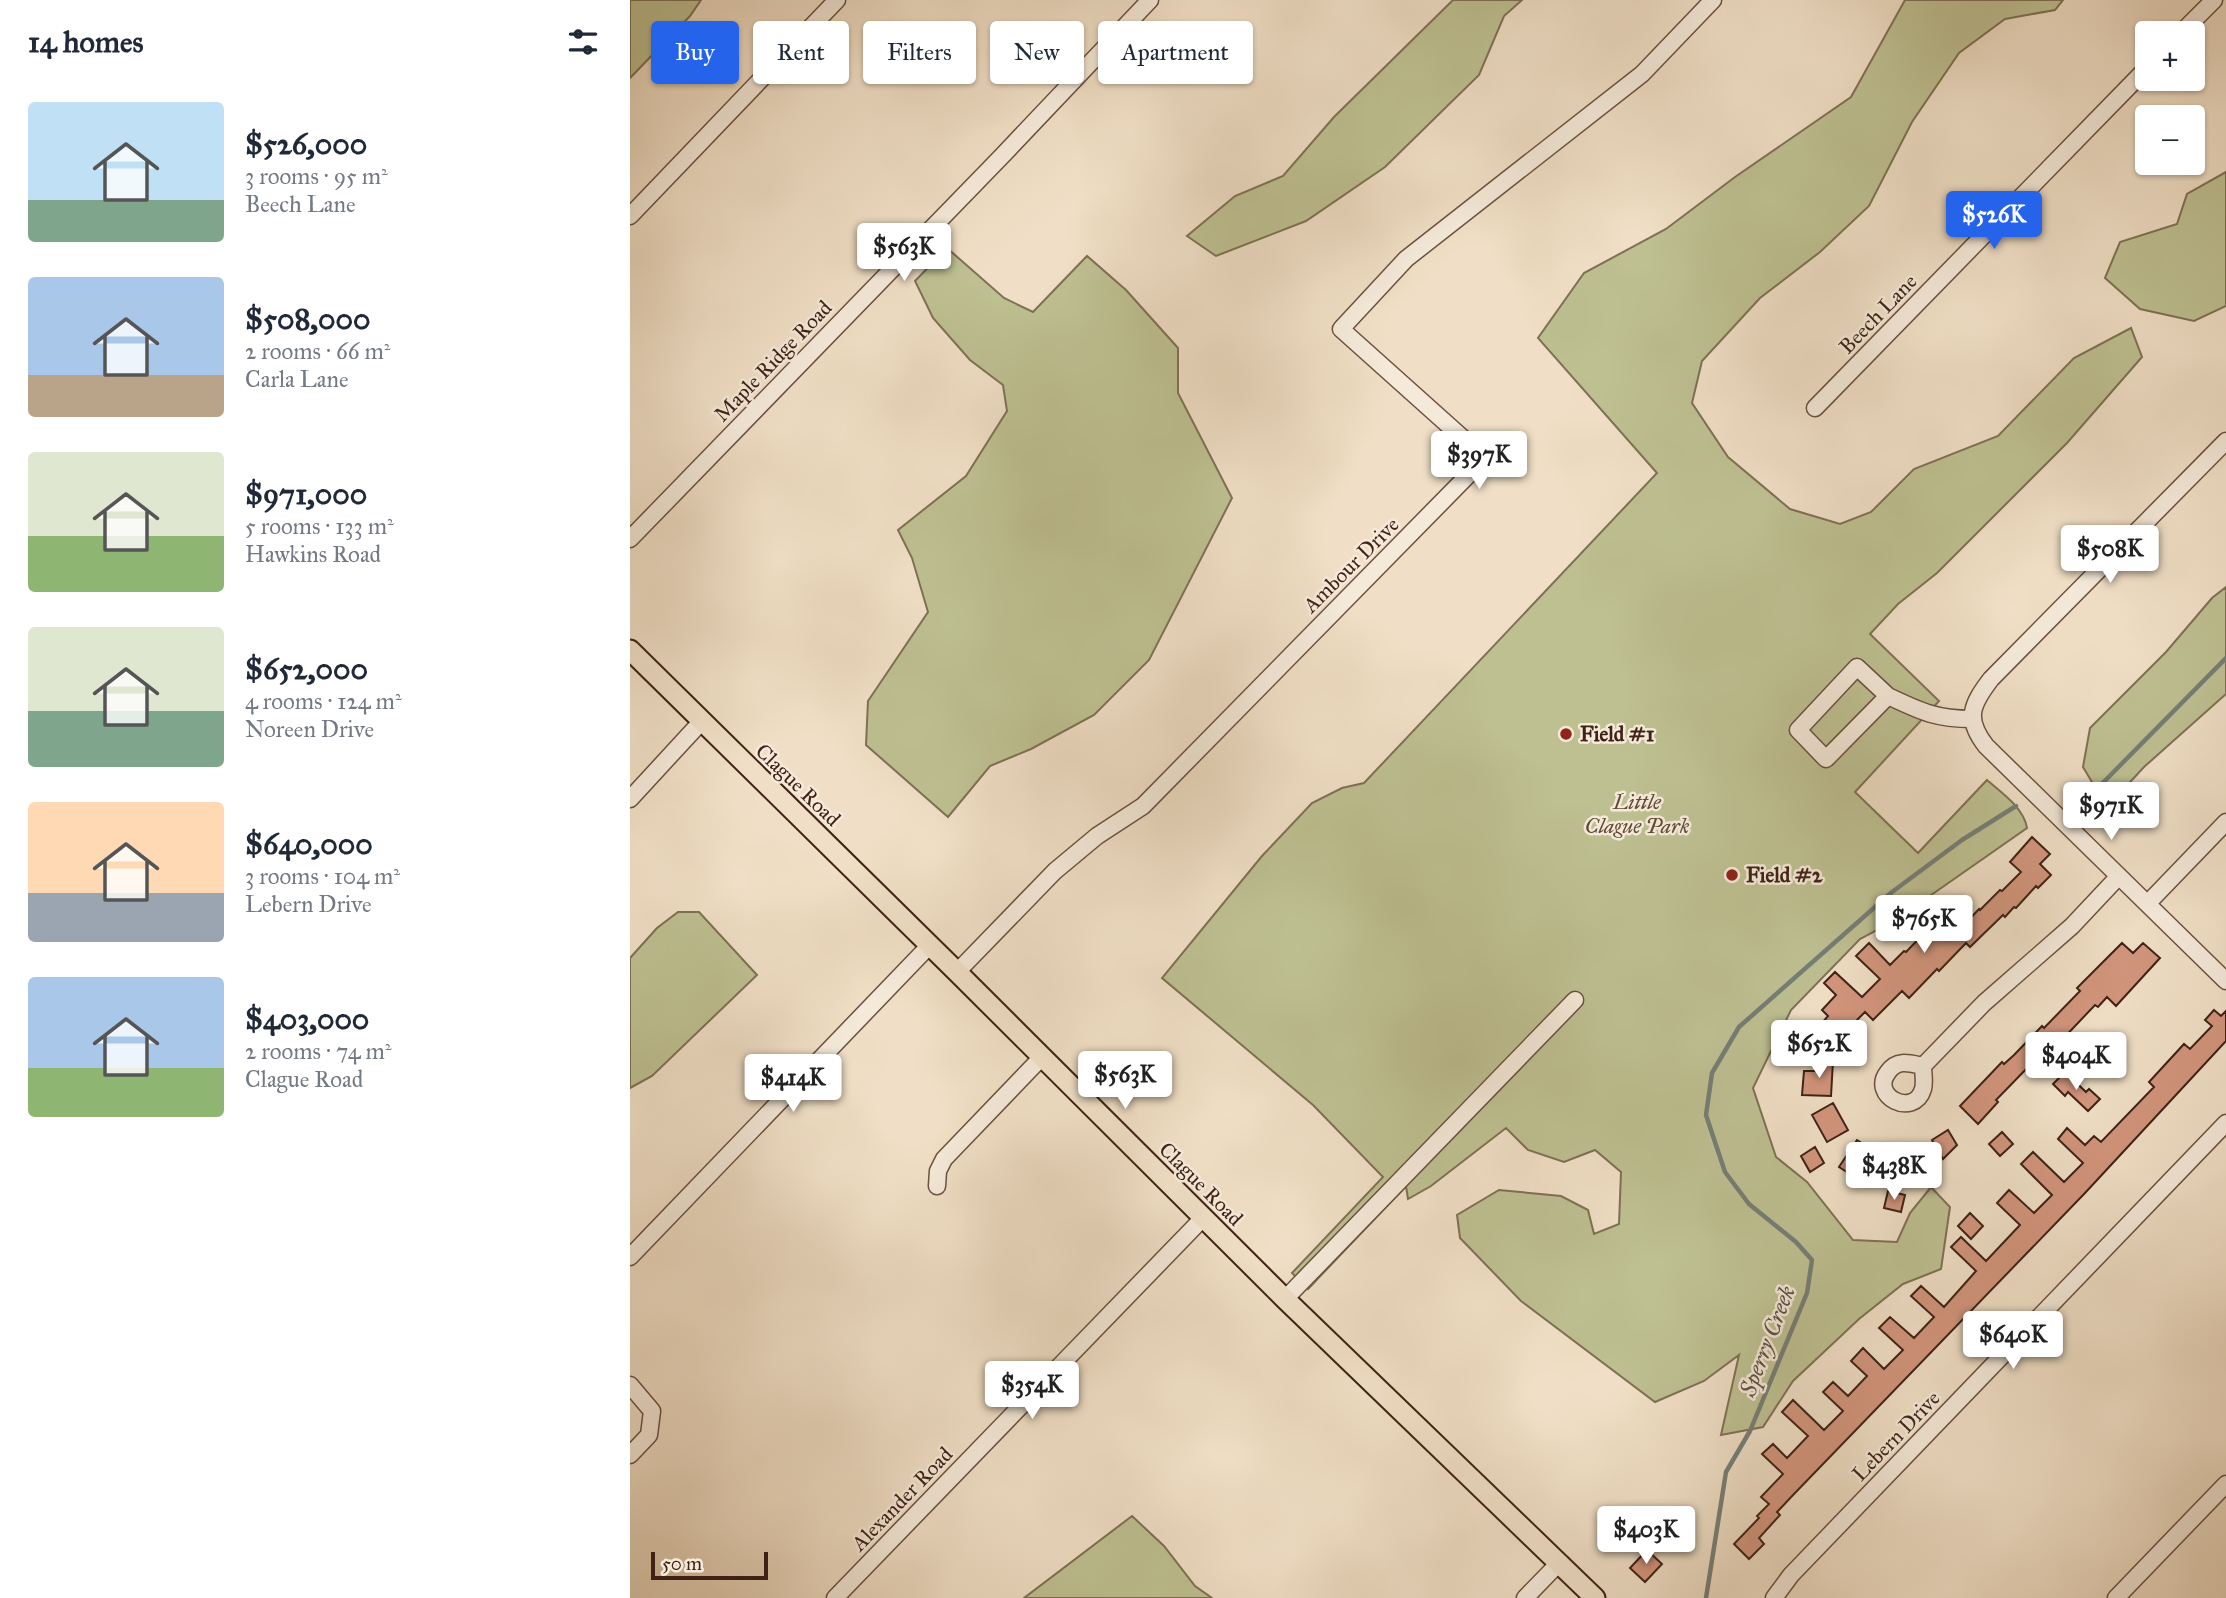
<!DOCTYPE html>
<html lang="en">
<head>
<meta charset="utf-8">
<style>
	:root { --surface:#fff; --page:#f6f6f7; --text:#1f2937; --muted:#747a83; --accent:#2563eb }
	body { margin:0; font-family:"IM FELL Great Primer",serif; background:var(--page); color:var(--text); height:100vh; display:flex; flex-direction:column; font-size:26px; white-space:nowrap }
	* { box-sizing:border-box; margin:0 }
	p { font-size:23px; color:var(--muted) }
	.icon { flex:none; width:38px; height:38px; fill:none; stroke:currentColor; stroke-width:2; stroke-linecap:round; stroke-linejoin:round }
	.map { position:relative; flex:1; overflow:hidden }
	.side { display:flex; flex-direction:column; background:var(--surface); width:630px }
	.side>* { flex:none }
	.banner { position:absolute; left:21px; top:21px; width:665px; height:63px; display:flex; gap:14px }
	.buttons { position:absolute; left:1505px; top:21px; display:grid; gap:14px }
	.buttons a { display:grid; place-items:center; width:70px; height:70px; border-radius:7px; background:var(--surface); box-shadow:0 2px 5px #0004; font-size:35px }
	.scale { position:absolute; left:21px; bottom:18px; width:117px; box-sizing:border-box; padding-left:7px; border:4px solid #3f2215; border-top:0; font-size:19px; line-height:24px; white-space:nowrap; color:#3f2215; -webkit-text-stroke:5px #f5eada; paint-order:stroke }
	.price { position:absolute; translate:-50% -60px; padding:0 16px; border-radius:7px; background:#fff; color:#222; font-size:23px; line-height:46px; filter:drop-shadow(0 2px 4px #0008) }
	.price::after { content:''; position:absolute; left:50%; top:42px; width:21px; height:16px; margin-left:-10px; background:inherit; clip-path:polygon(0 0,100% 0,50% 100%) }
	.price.current { background:var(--accent); color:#fff }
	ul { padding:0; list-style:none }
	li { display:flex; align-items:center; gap:21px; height:175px; padding:0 28px }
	li span { display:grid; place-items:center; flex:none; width:196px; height:140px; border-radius:7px; color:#555 }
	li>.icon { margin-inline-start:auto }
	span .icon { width:84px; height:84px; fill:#fffc; stroke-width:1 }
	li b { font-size:30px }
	h2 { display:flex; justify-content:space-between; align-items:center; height:84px; padding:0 28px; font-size:30px }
	.pill { padding:0 24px; border-radius:7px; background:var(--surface); box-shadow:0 2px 5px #0004; font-size:24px; line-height:63px }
	.pill.current { background:var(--accent); color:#fff }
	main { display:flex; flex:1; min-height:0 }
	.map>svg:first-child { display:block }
	.green { fill:#bec092; stroke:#7e7154; stroke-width:2 }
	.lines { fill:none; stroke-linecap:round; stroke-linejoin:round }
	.stream { stroke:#767e76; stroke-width:4.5 }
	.building { fill:#d2957d; stroke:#3f2215; stroke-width:2 }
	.minor-casing { stroke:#6b5141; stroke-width:19 }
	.major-casing { stroke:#3f2215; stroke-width:23 }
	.minor { stroke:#f5eada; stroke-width:16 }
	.major { stroke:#f0dfc6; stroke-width:19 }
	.poi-dot { fill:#8f2418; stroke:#f5eada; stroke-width:2.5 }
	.labels { text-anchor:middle; stroke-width:5; stroke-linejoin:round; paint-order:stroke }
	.street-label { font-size:21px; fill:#3f2215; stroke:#f5eada }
	.poi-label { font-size:21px; font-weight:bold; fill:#3f2215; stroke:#f5eada; text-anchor:start }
	.park-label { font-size:21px; font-style:italic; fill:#5f4a34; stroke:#f5eada }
	.water-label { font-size:23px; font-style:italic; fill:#5a5046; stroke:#f5eada }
</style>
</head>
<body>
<main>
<section class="side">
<h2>14 homes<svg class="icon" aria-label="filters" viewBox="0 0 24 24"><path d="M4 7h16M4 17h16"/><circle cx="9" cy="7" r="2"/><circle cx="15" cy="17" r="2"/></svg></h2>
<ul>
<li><span style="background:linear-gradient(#bfe0f5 70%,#7fa58c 0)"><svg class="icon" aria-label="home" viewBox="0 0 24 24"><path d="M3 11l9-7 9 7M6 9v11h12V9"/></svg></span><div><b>$526,000</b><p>3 rooms · 95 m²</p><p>Beech Lane</p></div></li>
<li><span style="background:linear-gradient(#a9c7e8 70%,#b9a48a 0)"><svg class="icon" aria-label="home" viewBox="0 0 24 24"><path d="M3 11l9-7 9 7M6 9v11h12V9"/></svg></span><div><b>$508,000</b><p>2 rooms · 66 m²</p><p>Carla Lane</p></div></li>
<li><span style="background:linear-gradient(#dfe7d0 60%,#8fb573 0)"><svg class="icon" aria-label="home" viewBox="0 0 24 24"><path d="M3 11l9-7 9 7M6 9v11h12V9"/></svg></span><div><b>$971,000</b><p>5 rooms · 133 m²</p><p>Hawkins Road</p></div></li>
<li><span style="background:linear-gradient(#dfe7d0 60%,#7fa58c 0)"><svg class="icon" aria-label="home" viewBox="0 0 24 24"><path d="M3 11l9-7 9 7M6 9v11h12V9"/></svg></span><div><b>$652,000</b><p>4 rooms · 124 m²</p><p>Noreen Drive</p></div></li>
<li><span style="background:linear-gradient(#ffd9b3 65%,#9aa5b1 0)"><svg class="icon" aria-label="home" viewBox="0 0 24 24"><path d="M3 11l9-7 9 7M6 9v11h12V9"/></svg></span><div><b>$640,000</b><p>3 rooms · 104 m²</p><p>Lebern Drive</p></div></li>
<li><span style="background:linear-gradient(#a9c7e8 65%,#8fb573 0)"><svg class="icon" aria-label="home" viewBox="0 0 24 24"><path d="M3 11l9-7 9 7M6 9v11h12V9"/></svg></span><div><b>$403,000</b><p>2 rooms · 74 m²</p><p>Clague Road</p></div></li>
</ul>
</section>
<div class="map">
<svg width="1596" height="1598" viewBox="0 0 1596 1598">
	<rect width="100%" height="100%" fill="#f0dfc6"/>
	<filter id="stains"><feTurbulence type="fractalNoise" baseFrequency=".00286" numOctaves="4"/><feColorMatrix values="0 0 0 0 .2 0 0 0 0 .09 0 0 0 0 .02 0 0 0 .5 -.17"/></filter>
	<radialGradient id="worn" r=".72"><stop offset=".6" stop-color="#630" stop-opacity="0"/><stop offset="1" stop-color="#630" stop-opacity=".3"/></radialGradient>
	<path class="green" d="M 0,0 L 71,0 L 60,16 L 0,78 Z
		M 823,0 L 892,0 L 874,16 L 849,75 L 755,167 L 676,221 L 586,256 L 557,236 L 605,196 L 653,176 L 704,117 Z
		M 1275,0 L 1433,0 L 1425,10 L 1375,19 L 1329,53 L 1282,122 L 1239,206 L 1190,252 L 1130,298 L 1072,361 L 1062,403 L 1098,457 L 1160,509 L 1210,524 L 1241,512 L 1284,469 L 1368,436 L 1444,358 L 1501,328 L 1512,357 L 1437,443 L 1307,573 L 1268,604 L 1240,634 L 1309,701 L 1225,792 L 1288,853 L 1357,780 C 1372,793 1394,808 1397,828 L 1264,921 L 1230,939 L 1161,1010 L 1123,1088 L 1146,1157 L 1177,1182 L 1223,1240 L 1267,1242 L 1280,1213 L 1301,1187 L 1320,1207 L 1311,1269 L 1273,1284 L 1229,1319 L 1163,1381 L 1133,1427 L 1091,1435 L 1109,1355 L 1074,1381 L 1025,1402 L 891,1301 L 830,1238 L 827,1215 L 869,1190 L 931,1196 L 958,1210 L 964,1234 L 989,1224 L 991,1172 L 965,1150 L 934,1162 L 898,1150 L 876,1128 L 801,1186 L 778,1199 L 776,1186 L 678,1289 L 662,1273 L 753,1177 L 683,1105 L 532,978 L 632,856 L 682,803 L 712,788 L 734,783 L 1027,473 L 908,338 L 954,273 L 1036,229 L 1105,177 L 1221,97 Z
		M 1596,172 L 1596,306 L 1564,321 L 1510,309 L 1475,278 L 1490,242 L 1547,224 L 1557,194 Z
		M 317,248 L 374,298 L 403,312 L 457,256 L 496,290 L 548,348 L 548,393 L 602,498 L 519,660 L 464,715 L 401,749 L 360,766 L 318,817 L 236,745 L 238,701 L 298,612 L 282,558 L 268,530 L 336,476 L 377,411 L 373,385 L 340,360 L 303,318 L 285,281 Z
		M 1596,587 L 1596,694 L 1514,767 L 1477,807 L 1453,767 L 1460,728 L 1536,652 L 1582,598 Z
		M 48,912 L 69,912 L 127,975 L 22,1076 L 0,1088 L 0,958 L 27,928 Z
		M 502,1516 L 534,1546 L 565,1586 L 582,1598 L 394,1598 Z"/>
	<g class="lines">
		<path class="stream" d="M 1451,805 L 1596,658
			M 1076,1598 L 1096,1472 L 1120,1431 L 1177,1293 L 1182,1260 L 1166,1242 L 1119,1204 L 1095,1172 L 1076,1115 L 1082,1073 L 1109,1027 L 1262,892 L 1332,840 L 1386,806"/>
	</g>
	<path class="building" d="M 1402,837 L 1420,854 L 1410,864 L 1421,875 L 1408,888 L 1406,886 L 1386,908 L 1384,907 L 1375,917 L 1373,915 L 1340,947 L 1336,943 L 1309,971 L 1307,969 L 1279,998 L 1272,991 L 1243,1020 L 1235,1012 L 1213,1034 L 1224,1044 L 1212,1057 L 1185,1031 L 1198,1016 L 1192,1010 L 1206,995 L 1194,983 L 1205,972 L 1232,997 L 1250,979 L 1226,956 L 1239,943 L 1260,965 L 1274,951 L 1276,952 L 1303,924 L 1320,940 L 1349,909 L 1350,910 L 1370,890 L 1372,891 L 1391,872 L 1380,862 Z
		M 1492,943 L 1503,953 L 1513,943 L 1530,958 L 1486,1006 L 1477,997 L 1468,1007 L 1465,1005 L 1409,1064 L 1405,1060 L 1366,1100 L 1368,1102 L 1348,1124 L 1330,1106 L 1372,1062 L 1374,1064 L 1384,1055 L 1412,1026 L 1414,1028 L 1450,991 L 1447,988 Z
		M 1584,1010 L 1591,1016 L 1596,1011 L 1596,1041 L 1455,1193 L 1164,1494 L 1147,1512 L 1150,1515 L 1129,1538 L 1134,1544 L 1119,1559 L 1104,1544 L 1129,1518 L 1127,1516 L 1139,1504 L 1131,1497 L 1153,1474 L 1132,1454 L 1143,1444 L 1157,1458 L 1178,1436 L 1152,1412 L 1163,1400 L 1194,1430 L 1213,1411 L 1193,1392 L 1203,1382 L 1218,1396 L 1237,1376 L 1221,1361 L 1233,1348 L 1254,1369 L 1273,1350 L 1249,1328 L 1260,1317 L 1284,1338 L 1304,1317 L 1281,1296 L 1291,1286 L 1314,1307 L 1346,1271 L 1321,1247 L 1331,1237 L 1356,1261 L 1390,1225 L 1367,1203 L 1379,1190 L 1404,1213 L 1422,1195 L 1391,1164 L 1403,1152 L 1434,1182 L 1453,1163 L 1428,1139 L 1437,1128 L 1455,1145 L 1464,1136 L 1471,1142 L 1524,1087 L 1519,1082 L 1554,1044 L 1560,1049 L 1582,1026 L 1575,1020 Z
		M 1186,1060 L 1203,1061 L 1201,1096 L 1172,1095 L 1174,1071 L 1185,1071 Z
		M 1435,1072 L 1456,1092 L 1459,1089 L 1470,1099 L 1458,1111 L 1438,1092 L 1435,1096 L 1423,1084 Z
		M 1203,1103 L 1218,1130 L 1197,1142 L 1182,1115 Z
		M 1318,1130 L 1327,1145 L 1313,1159 L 1302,1140 Z
		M 1372,1132 L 1383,1144 L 1370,1156 L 1359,1144 Z
		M 1227,1140 L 1258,1160 L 1240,1187 L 1209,1167 Z
		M 1185,1147 L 1194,1163 L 1180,1172 L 1171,1156 Z
		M 1300,1156 L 1302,1181 L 1274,1184 L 1271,1159 Z
		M 1258,1191 L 1275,1195 L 1271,1212 L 1254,1208 Z
		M 1340,1213 L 1353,1226 L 1341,1239 L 1328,1226 Z
		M 1017,1550 L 1032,1564 L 1015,1582 L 1000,1568 Z"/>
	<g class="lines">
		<g class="minor-casing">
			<path id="minor" d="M 1551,33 L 1584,0
				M 0,216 L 207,0
				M 1185,408 L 1517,68
				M 1596,441 L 1361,679 C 1341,705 1335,719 1356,746 L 1596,981
				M 0,539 L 372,156 L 520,0
				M 1258,696 L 1227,667 L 1168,730 L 1196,759 L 1258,696 C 1290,711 1305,719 1342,719
				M 0,799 L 71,722
				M 1518,903 L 1596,822
				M 327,972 L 425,871 L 467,836 L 513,806 L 855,458 L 711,329 L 776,259 L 1012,74 L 1083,0
				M 1293,1066 C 1279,1063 1267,1059 1258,1072 C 1239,1096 1284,1119 1293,1089 C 1295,1082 1293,1073 1293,1066 L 1354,1003 L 1442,926 L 1489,876
				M 307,1186 L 308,1171 L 314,1159 L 412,1057
				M 0,1257 L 300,945
				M 655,1299 L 945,1000
				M 0,1385 L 22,1411 L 19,1435 L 0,1455
				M 205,1598 L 573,1218
				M 895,1598 L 929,1563
				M 1144,1598 L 1161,1575 L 1596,1123
				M 1486,1598 L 1596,1484"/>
		</g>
		<g class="major-casing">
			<path id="major" d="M 0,650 L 327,972 L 655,1299 L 965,1598"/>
		</g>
		<use href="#minor" class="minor"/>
		<use href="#major" class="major"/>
	</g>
	<g class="poi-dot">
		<circle cx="936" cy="734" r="7"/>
		<circle cx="1102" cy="875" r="7"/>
	</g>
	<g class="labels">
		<g class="street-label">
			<text transform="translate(1248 314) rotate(-46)" y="7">Beech Lane</text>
			<text transform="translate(143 361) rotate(-46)" y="7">Maple Ridge Road</text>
			<text transform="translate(721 565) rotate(-45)" y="7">Ambour Drive</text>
			<text transform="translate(168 785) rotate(44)" y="7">Clague Road</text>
			<text transform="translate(571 1184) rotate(45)" y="7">Clague Road</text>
			<text transform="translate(1266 1436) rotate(-46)" y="7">Lebern Drive</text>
			<text transform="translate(272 1499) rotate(-46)" y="7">Alexander Road</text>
		</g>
		<g class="poi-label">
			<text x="950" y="741">Field #1</text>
			<text x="1116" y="882">Field #2</text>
		</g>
		<g class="park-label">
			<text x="1007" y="809">Little<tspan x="1007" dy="24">Clague Park</tspan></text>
		</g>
		<g class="water-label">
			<text transform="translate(1137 1341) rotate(-69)" y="8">Sperry Creek</text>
		</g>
	</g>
	<rect width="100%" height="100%" filter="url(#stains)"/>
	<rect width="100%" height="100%" fill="url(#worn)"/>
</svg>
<div class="buttons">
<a>+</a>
<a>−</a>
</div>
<div class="scale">50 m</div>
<b class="price current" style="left:1364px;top:251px">$526K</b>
<b class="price" style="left:274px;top:283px">$563K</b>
<b class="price" style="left:849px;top:491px">$397K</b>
<b class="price" style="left:1480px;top:585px">$508K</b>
<b class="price" style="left:1481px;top:842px">$971K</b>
<b class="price" style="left:1294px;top:955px">$765K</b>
<b class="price" style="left:1189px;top:1080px">$652K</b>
<b class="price" style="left:1446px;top:1092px">$404K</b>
<b class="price" style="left:495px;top:1111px">$563K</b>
<b class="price" style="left:163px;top:1114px">$414K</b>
<b class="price" style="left:1264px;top:1202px">$438K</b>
<b class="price" style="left:1383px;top:1371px">$640K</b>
<b class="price" style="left:402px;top:1421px">$354K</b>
<b class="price" style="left:1016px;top:1566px">$403K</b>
<div class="banner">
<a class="pill current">Buy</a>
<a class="pill">Rent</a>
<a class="pill">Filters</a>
<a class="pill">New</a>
<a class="pill">Apartment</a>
</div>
</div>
</main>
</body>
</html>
